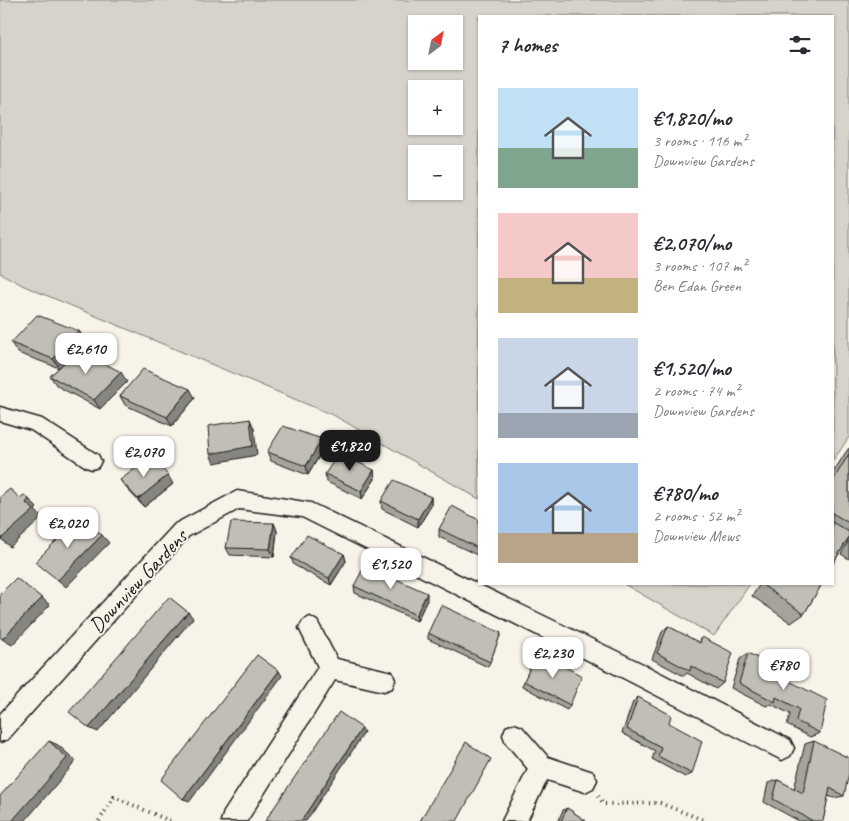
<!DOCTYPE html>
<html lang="en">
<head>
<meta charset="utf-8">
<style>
	:root { --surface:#fff; --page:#f7f7f7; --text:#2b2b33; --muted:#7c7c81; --accent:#1c1c1c }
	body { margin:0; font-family:Caveat,sans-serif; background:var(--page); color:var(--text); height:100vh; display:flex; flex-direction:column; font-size:19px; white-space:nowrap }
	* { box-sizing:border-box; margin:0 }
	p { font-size:16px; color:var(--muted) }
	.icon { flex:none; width:28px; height:28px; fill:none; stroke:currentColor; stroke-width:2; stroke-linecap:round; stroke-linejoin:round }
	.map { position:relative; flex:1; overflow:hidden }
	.panel { position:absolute; left:478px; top:15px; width:356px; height:570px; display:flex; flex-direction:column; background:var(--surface); border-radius:0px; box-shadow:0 1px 4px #0004 }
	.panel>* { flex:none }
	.needle { width:32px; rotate:32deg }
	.controls { position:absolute; left:408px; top:15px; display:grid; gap:10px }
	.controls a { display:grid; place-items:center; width:55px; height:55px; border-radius:0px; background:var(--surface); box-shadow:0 1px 4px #0004; font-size:25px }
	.price { position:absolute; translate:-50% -42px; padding:0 11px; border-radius:10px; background:#fff; color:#222; font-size:16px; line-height:32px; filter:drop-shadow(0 1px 2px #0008) }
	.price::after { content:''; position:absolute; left:50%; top:30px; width:15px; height:11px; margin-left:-8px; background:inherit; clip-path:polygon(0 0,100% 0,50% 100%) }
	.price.selected { background:var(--accent); color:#fff }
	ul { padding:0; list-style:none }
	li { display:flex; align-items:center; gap:15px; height:125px; padding:0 20px }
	li span { display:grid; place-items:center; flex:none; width:140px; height:100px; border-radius:0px; color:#555 }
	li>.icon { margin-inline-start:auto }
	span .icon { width:60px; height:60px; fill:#fffc; stroke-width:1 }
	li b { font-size:21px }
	h2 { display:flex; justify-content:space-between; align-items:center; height:60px; padding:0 20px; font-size:21px }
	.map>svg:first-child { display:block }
	.green { fill:#d7d3cb; stroke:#7a7874; fill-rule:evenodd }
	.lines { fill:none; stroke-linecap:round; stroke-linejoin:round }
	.minor-casing { stroke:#1c1c1c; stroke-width:3 }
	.path { stroke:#1c1c1c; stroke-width:4; stroke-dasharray:1 4.5; stroke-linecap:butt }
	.minor { fill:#f7f3e8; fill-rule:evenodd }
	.wall { fill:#a5a39c; stroke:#1c1c1c }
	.shaded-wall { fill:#86857f; stroke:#1c1c1c }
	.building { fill:#c0beb5; stroke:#1c1c1c }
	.labels { text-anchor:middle; stroke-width:4; stroke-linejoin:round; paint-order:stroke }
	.street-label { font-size:21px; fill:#1c1c1c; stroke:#f7f3e8 }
</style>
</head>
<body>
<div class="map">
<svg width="849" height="821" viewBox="0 0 849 821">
	<rect width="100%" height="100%" fill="#f7f3e8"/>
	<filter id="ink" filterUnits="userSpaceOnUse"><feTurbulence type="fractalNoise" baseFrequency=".02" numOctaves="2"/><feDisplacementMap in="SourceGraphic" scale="10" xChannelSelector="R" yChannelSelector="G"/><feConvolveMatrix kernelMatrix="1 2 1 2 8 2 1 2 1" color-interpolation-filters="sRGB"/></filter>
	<g filter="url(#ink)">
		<path class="green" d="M 0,0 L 849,0 L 849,437 L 833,461 L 832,16 L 479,16 L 479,499 L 335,416 L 24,286 L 0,273 ZM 416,24 L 454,24 L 454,61 L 416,61 ZM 416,89 L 454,89 L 454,126 L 416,126 ZM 416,154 L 454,154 L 454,191 L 416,191 Z
			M 624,584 L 750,584 L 714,636 Z"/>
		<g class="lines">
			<g class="minor-casing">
				<path id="minor" d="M 0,407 L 42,419 L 98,455 L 101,461 L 98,467 L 92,469 L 86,467 L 31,430 L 0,421 Z
					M 237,491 L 311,503 L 641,663 L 790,740 L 794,748 L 790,756 L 782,760 L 774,756 L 625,679 L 302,517 L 239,509 L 189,536 L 8,739 L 0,742 L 0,714 L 175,524 Z
					M 310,617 L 317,621 L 337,659 L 392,672 L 395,680 L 392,688 L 384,691 L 335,680 L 247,821 L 221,821 L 224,812 L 318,667 L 299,628 L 303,621 Z
					M 514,724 L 522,727 L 548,757 L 593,772 L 597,780 L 593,788 L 585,792 L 547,780 L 527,821 L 502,821 L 528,769 L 506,743 L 503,735 L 506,727 Z"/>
			</g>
			<path class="path" d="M 598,796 L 604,804 L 660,803 L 706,821
				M 99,821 L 114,797 L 170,821"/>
			<use href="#minor" class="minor"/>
		</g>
		<path class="wall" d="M 79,331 L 85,341 L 69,359 L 127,382 L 100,409 L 57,386 L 50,376 L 59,368 L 18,353 L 11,343 Z
			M 120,396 L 195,398 L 172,426 L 125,405 Z
			M 322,439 L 324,448 L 308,475 L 271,461 L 267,452 Z
			M 849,448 L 849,559 L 841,554 L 848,542 L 847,541 L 832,565 L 832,474 L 846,452 Z
			M 374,470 L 375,479 L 362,499 L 327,482 L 325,474 Z
			M 120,480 L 173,484 L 144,507 L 127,489 Z
			M 431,497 L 431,506 L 418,527 L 382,509 L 381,501 Z
			M 479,520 L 479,552 L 477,555 L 439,537 L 439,529 Z
			M 274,523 L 277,531 L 274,557 L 230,555 L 226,548 Z
			M 344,554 L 346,561 L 331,585 L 294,565 L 291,558 Z
			M 760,584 L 822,584 L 804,614 L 791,623 L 752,596 Z
			M 354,586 L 427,600 L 417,621 L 355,593 Z
			M 668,626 L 697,642 L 702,637 L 723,683 L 716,689 L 687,673 L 684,676 L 652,659 L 662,632 Z
			M 428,633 L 501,633 L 488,667 L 428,639 Z
			M 537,652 L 570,705 L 567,710 L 522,686 Z
			M 748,653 L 781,677 L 820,733 L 810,737 L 787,725 L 790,714 L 771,704 L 766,706 L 731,688 L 740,659 Z
			M 638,697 L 692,774 L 685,777 L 652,759 L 655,751 L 622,733 L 633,702 Z
			M 814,741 L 844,796 L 834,798 L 828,796 L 823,821 L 799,821 L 764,802 L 768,783 L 778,780 L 794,789 L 805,744 Z
			M 567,808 L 586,821 L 558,821 L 563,810 Z"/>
		<path class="shaded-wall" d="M 79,331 L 85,341 L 60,369 L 53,359 Z
			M 121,372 L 127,382 L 100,409 L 94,400 Z
			M 190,389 L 195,398 L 172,426 L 167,417 Z
			M 250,419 L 254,428 L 257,455 L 214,463 L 210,454 Z
			M 322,439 L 324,448 L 308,475 L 306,466 Z
			M 374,470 L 375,479 L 362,499 L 361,491 Z
			M 168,475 L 173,484 L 144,507 L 138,499 Z
			M 431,497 L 431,506 L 418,527 L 418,519 Z
			M 29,499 L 37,508 L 35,510 L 42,518 L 10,547 L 1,539 L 26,503 Z
			M 274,523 L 277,531 L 274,557 L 270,549 Z
			M 102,535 L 109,543 L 66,587 L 58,580 Z
			M 344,554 L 346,561 L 331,585 L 329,578 Z
			M 427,593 L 427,600 L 417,621 L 416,615 Z
			M 42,598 L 50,605 L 12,645 L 2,639 Z
			M 188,612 L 193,618 L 98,732 L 89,728 Z
			M 279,671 L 282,676 L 190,801 L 183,799 Z
			M 362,728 L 364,733 L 306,821 L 301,821 Z
			M 49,741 L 58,745 L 76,761 L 25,821 L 12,821 Z"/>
		<path class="building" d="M 37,315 L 79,331 L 53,359 L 11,343 Z
			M 78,350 L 121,372 L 94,400 L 50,376 Z
			M 143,369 L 190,389 L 167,417 L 120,396 Z
			M 250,419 L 253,446 L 210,454 L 208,426 Z
			M 283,426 L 322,439 L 306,466 L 267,452 Z
			M 339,453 L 374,470 L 361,491 L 325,474 Z
			M 849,454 L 849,523 L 832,513 L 832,482 Z
			M 151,457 L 168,475 L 138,499 L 120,480 Z
			M 394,480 L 431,497 L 418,519 L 381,501 Z
			M 10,489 L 20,498 L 24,495 L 29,499 L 26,503 L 34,510 L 1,539 L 0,538 L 0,497 Z
			M 452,506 L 479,520 L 479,546 L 478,548 L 439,529 Z
			M 79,518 L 102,535 L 58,580 L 35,562 Z
			M 231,522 L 274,523 L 270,549 L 226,548 Z
			M 832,522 L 849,532 L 849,537 L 832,565 Z
			M 307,535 L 344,554 L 329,578 L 291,558 Z
			M 365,565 L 427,593 L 416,615 L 354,586 Z
			M 16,578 L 42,598 L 2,639 L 0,637 L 0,594 Z
			M 765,584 L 822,584 L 804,614 L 764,586 Z
			M 169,597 L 188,612 L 89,728 L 69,712 Z
			M 441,605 L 501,633 L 490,662 L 428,633 Z
			M 668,626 L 700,643 L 702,637 L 733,653 L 723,683 L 691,666 L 690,671 L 657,653 Z
			M 537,652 L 582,676 L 570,705 L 524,681 Z
			M 748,653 L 783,671 L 781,677 L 827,700 L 820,733 L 796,721 L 799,709 L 776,697 L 775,702 L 739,683 Z
			M 257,655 L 279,671 L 183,799 L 161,780 Z
			M 638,697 L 671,715 L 669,723 L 702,741 L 692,774 L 658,756 L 661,747 L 627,729 Z
			M 339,712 L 362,728 L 301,821 L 265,821 Z
			M 49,741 L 67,758 L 12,821 L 0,821 L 0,796 Z
			M 814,741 L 849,758 L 849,773 L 844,796 L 830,788 L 823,821 L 813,821 L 773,799 L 778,780 L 803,793 Z
			M 466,742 L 491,759 L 457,821 L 420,821 Z
			M 567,808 L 586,821 L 561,821 Z"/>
	</g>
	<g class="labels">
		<g class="street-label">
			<text transform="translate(138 581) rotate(-47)" y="7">Downview Gardens</text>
		</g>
	</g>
</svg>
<div class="controls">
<a><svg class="needle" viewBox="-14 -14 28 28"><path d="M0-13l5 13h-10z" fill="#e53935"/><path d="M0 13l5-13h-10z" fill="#7c7c81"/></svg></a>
<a>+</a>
<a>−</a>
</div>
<b class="price" style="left:86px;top:375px">€2,610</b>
<b class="price selected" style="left:350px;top:472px">€1,820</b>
<b class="price" style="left:144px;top:478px">€2,070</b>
<b class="price" style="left:68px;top:549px">€2,020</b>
<b class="price" style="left:391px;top:590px">€1,520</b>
<b class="price" style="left:553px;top:679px">€2,230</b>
<b class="price" style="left:784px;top:691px">€780</b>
<section class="panel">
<h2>7 homes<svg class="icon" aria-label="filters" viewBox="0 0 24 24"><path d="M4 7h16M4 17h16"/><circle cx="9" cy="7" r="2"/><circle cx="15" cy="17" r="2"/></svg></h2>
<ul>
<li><span style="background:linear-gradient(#bfe0f5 60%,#7fa58c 0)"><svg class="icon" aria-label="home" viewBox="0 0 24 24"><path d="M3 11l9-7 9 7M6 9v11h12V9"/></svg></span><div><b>€1,820/mo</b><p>3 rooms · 116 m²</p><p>Downview Gardens</p></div></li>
<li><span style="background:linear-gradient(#f6c9c9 65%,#c2b280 0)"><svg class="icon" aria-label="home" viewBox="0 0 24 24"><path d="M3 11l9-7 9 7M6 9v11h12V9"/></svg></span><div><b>€2,070/mo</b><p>3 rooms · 107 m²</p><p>Ben Edan Green</p></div></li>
<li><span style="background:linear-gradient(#c9d6e8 75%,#9aa5b1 0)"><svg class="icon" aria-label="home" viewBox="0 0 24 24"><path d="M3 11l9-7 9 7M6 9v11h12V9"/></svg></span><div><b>€1,520/mo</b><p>2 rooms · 74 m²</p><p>Downview Gardens</p></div></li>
<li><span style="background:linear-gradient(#a9c7e8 70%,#b9a48a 0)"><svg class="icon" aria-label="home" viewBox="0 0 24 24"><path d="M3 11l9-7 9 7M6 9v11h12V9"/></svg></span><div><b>€780/mo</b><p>2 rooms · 52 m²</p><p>Downview Mews</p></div></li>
</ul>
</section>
</div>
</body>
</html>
